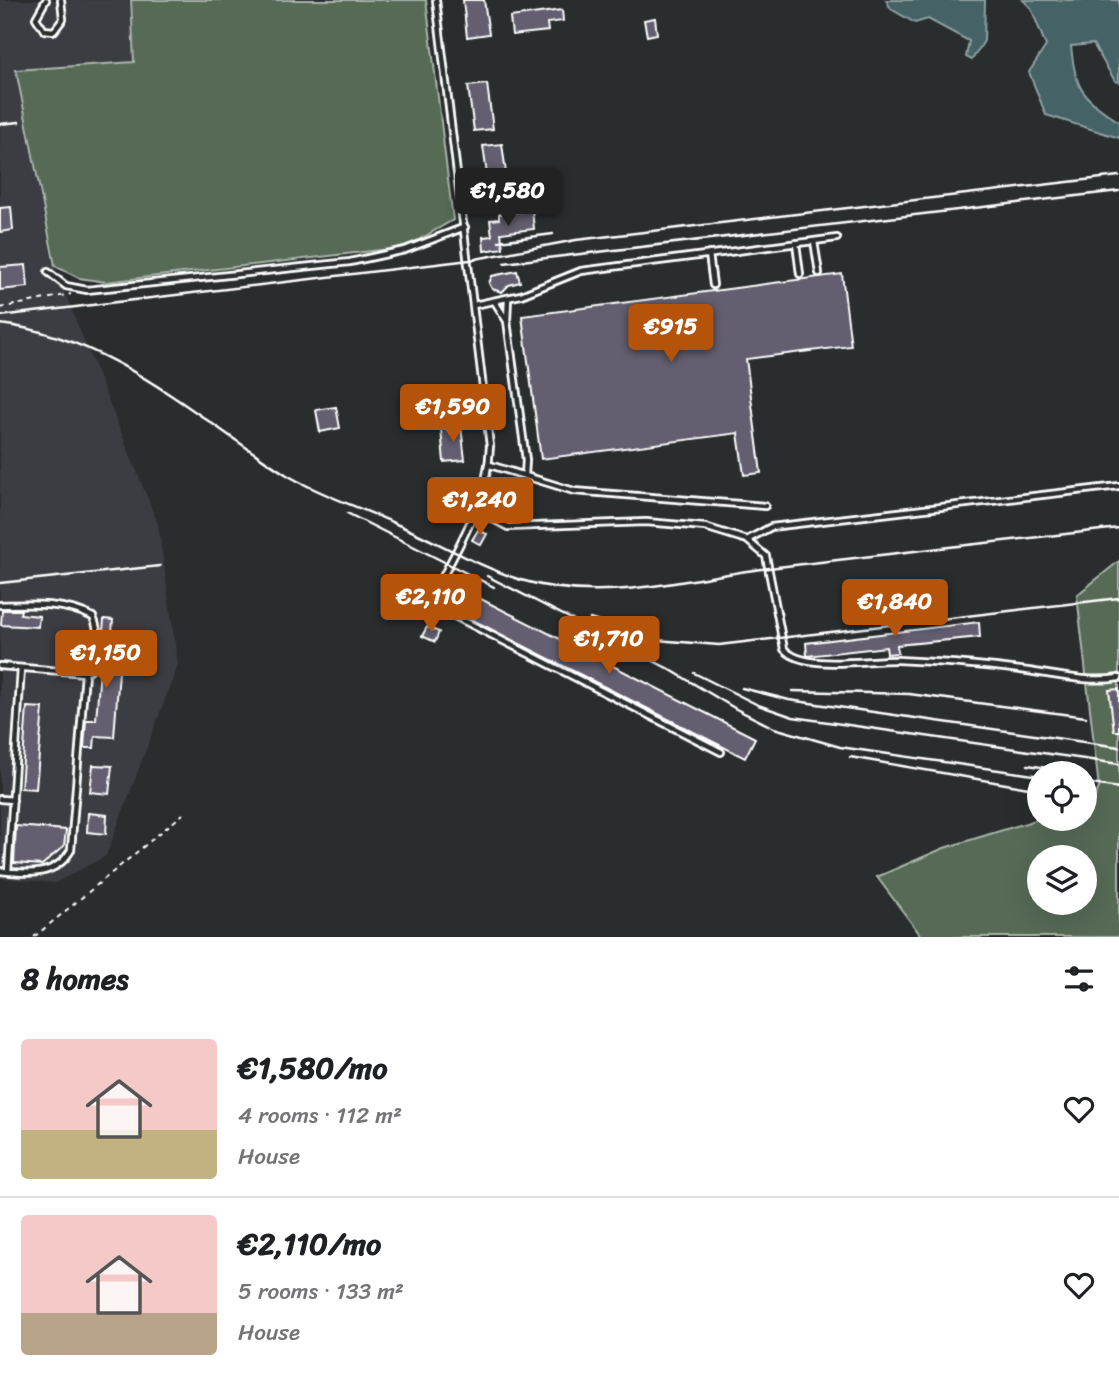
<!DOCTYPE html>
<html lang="en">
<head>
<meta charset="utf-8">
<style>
	:root { --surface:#fff; --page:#f6f6f6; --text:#202124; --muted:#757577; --line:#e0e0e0; --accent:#b45309 }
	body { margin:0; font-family:Sriracha,sans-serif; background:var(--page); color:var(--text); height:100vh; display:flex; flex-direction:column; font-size:26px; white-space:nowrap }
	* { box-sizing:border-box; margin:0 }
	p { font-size:23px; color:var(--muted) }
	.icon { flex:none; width:38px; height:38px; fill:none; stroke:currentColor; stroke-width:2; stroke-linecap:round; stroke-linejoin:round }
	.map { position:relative; height:937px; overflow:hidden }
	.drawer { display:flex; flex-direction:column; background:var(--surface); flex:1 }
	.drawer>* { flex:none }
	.buttons { position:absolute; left:1027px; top:761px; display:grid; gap:14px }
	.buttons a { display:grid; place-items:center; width:70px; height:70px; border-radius:50%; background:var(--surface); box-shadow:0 7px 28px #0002; font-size:35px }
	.price { position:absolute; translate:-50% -60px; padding:0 16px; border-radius:7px; background:var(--accent); color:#fff; font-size:23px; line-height:46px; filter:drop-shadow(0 2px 4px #0008) }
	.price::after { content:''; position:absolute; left:50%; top:42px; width:21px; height:16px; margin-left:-10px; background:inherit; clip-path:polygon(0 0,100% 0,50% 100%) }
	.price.current { background:#222; color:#fff }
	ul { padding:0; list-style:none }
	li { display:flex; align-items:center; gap:21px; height:175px; padding:0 21px }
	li+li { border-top:2px solid var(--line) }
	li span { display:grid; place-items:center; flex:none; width:196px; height:140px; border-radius:7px; color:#555 }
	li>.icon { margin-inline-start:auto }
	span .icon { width:84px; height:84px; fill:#fffc; stroke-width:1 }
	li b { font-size:30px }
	h2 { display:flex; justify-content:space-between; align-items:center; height:84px; padding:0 21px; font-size:30px }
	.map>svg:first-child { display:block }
	.built { fill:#3b3c42 }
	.green { fill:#566b57; stroke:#aab5ab; stroke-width:2; fill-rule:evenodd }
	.water { fill:#456366; stroke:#8fa1a3; stroke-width:2 }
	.building { fill:#645e6f; stroke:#fff; stroke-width:2 }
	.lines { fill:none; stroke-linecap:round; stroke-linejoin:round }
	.service-casing { stroke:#fff; stroke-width:10 }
	.path { stroke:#fff; stroke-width:2; stroke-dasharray:5 5; stroke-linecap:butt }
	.service { stroke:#2a2d2e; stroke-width:4.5 }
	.rail { stroke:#fff; stroke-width:2.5 }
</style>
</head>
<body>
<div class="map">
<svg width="1119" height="937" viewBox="0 0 1119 937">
	<rect width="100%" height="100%" fill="#2a2d2e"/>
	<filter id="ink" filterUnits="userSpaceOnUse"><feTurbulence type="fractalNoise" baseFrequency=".0143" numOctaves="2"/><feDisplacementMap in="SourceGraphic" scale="14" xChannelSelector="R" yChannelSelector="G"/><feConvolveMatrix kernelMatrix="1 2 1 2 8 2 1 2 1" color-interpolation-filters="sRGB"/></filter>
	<g filter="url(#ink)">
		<path class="built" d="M 0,0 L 129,0 L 134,62 L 16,71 L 52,261 L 158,524 L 178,665 L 106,856 L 55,883 L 0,878 Z"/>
		<path class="green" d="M 131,0 L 426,0 L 453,220 L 406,247 L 106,282 L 79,278 L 55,266 L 16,70 L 134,62 Z
			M 1119,561 L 1119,937 L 922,937 L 877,877 L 944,848 L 1039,819 L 1085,819 L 1085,805 L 1092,803 L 1099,788 L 1077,595 ZM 1040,858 L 1085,858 L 1085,903 L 1040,903 Z"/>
		<path class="water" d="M 886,0 L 985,0 L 984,41 L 972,60 L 966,57 L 969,41 L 928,19 L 915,23 L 891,9 Z
			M 1023,0 L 1119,0 L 1119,82 L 1115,81 L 1093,44 L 1071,46 C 1076,92 1082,96 1119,122 L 1119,138 L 1046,115 L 1029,72 L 1046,46 L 1031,8 Z"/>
		<path class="building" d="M 463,0 L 484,0 L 489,34 L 467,37 Z
			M 562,10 L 563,21 L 547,23 L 548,31 L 512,35 L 510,17 Z
			M 655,18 L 657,34 L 647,36 L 644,20 Z
			M 487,84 L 493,129 L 474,131 L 468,86 Z
			M 502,144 L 507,180 L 488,182 L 483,146 Z
			M 11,207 L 13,230 L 0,232 L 0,208 Z
			M 532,210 L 534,229 L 501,233 L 503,248 L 484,251 L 483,237 L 492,236 L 490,220 L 499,219 L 499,214 Z
			M 26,265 L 28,287 L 0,290 L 0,267 Z
			M 517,271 L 520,282 L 509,285 L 502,292 L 492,289 L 489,283 L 492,276 Z
			M 842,274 L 851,346 L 746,359 L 761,473 L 744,475 L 738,433 L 541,459 L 522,316 Z
			M 336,407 L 340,428 L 320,432 L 316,410 Z
			M 461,426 L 465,460 L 444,462 L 441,429 Z
			M 478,530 L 487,534 L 481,545 L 472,540 Z
			M 473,595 L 755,738 L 745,758 L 463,615 Z
			M 2,610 L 21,610 L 20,614 L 39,616 L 38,627 L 1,625 Z
			M 104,619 L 113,620 L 111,645 L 121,646 L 114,737 L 95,736 L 94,748 L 84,748 L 86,720 L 96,720 Z
			M 979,622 L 980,637 L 897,645 L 898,653 L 887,654 L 886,647 L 807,656 L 806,643 Z
			M 427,627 L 439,632 L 435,642 L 422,636 Z
			M 1119,689 L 1119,731 L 1114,731 L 1109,690 Z
			M 27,707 L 43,708 L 36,789 L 21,788 Z
			M 93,765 L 112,766 L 109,794 L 90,792 Z
			M 88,813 L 107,815 L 106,834 L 87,832 Z
			M 16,826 L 66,830 L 64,846 L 42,865 L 14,863 Z"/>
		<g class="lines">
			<g class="service-casing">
				<path id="service" d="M 46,0 L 36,18 L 44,30 L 54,31 L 63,19 L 61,0
					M 436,0 L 490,446 C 488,503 454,553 429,603 L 721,752
					M 814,241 L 819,273
					M 796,243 L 800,274
					M 709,254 L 713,285
					M 48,272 L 66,286 L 87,290 L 350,262 L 405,250 L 465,227
					M 508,299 L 507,321 L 526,460 L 525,475
					M 495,302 L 507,321
					M 474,305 L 521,295 L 581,271 L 837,238
					M 490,465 L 574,491 L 765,506
					M 476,510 L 508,527 L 646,522 L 705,527 L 747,540 L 766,556 L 784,649 C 804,672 868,659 898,660 C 942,662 985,665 1028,671 C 1057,675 1090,683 1119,678
					M 747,540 L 771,527 L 1119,486
					M 0,605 C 32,604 64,602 93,617 C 101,635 97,650 91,669 L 85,673 L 0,666
					M 0,799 L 13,800
					M 0,871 C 27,874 56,877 71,850 L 85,673
					M 8,872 L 21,668"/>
			</g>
			<path class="path" d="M 0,308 L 71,294
				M 34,937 L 183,814"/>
			<use href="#service" class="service"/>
			<path class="rail" d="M 0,124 L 19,122
				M 499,241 L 553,234
				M 504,263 L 1119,191
				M 0,316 L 470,260 L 576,240 L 1119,176
				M 0,324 C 112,337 196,417 287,475 C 322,496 360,507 396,524 C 438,542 477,566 521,580 C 604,605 686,578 769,568 C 886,554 1002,541 1119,528
				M 347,513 L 494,587
				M 487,576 L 669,669 L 736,709 L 774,728 L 840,747 L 1040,776
				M 0,583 L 160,566
				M 590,619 L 656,640 L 719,645 L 1119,598
				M 694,673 L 758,705 L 793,717 L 1119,764
				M 742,688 L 789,700 L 1119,747
				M 793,691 L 909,694 L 1086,717
				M 850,757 L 1040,790
				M 1028,765 L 1084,774
				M 1085,783 L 1119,788"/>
		</g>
	</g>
</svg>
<div class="buttons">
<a><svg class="icon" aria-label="locate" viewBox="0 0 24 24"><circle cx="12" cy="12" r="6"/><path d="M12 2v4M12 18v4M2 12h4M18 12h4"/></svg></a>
<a><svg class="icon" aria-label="layers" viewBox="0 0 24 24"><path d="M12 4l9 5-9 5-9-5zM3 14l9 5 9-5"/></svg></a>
</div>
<b class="price current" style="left:508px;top:228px">€1,580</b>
<b class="price" style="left:671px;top:364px">€915</b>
<b class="price" style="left:453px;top:444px">€1,590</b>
<b class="price" style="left:480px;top:537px">€1,240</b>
<b class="price" style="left:431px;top:634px">€2,110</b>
<b class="price" style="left:895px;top:639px">€1,840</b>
<b class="price" style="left:609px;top:676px">€1,710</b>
<b class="price" style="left:106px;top:690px">€1,150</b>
</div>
<section class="drawer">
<h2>8 homes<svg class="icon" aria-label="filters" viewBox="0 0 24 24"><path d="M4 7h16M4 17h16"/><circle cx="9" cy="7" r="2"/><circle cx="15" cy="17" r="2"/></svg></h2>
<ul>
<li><span style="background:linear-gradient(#f6c9c9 65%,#c2b280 0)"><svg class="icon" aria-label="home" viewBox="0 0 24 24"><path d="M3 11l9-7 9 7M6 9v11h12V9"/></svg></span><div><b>€1,580/mo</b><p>4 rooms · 112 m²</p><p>House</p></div><svg class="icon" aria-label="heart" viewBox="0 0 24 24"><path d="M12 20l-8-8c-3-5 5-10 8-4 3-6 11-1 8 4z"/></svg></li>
<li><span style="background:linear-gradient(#f6c9c9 70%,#b9a48a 0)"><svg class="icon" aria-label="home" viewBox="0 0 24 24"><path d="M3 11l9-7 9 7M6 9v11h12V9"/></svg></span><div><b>€2,110/mo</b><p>5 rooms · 133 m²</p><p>House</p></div><svg class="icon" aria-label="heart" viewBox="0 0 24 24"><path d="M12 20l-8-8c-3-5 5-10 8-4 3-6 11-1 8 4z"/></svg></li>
</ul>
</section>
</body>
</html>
